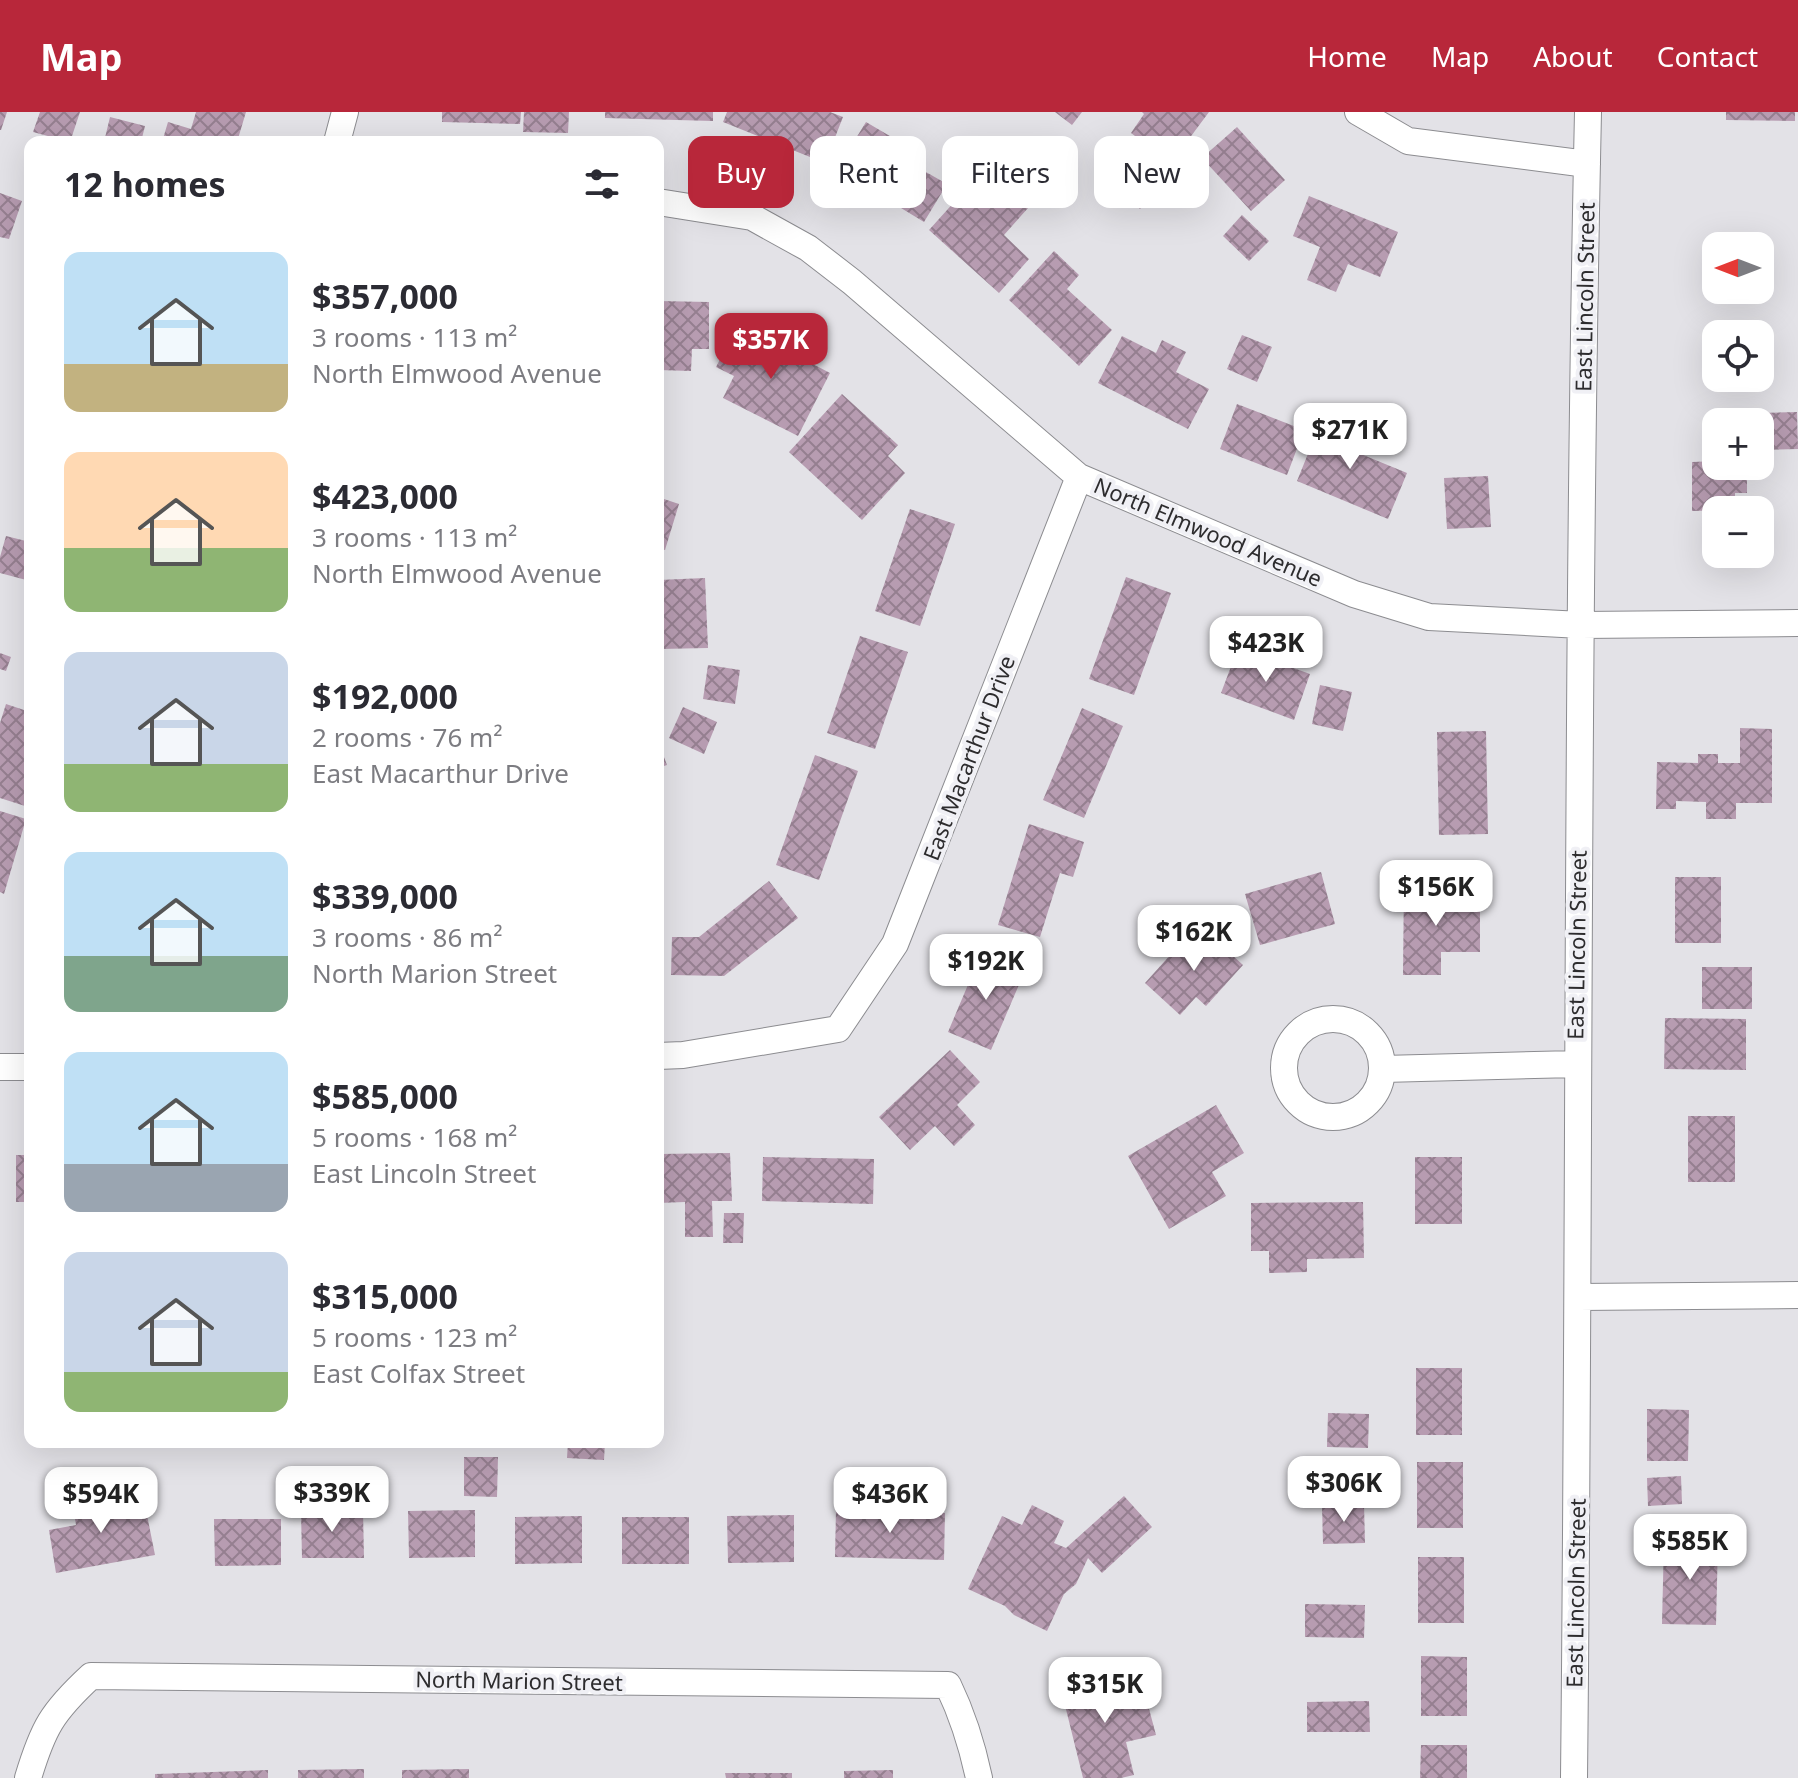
<!DOCTYPE html>
<html lang="en">
<head>
<meta charset="utf-8">
<style>
	:root { --surface:#fff; --page:#f2f2f3; --text:#2b2b33; --muted:#7c7c81; --accent:#b8273a }
	body { margin:0; font-family:"Noto Sans",sans-serif; background:var(--page); color:var(--text); height:100vh; display:flex; flex-direction:column; font-size:30px; white-space:nowrap }
	* { box-sizing:border-box; margin:0 }
	p { font-size:26px; color:var(--muted) }
	.icon { flex:none; width:44px; height:44px; fill:none; stroke:currentColor; stroke-width:2; stroke-linecap:round; stroke-linejoin:round }
	.map { position:relative; flex:1; overflow:hidden }
	.sheet { position:absolute; left:24px; top:24px; width:640px; height:1312px; display:flex; flex-direction:column; background:var(--surface); border-radius:16px; box-shadow:0 8px 32px #0002 }
	.sheet>* { flex:none }
	.banner { position:absolute; left:688px; top:24px; width:760px; height:72px; display:flex; gap:16px }
	.needle { width:52px; rotate:270deg }
	.buttons { position:absolute; left:1702px; top:120px; display:grid; gap:16px }
	.buttons a { display:grid; place-items:center; width:72px; height:72px; border-radius:16px; background:var(--surface); box-shadow:0 8px 32px #0002; font-size:40px }
	.price { position:absolute; translate:-50% -68px; padding:0 18px; border-radius:16px; background:#fff; color:#222; font-size:26px; line-height:52px; filter:drop-shadow(0 2px 4px #0008) }
	.price::after { content:''; position:absolute; left:50%; top:48px; width:24px; height:18px; margin-left:-12px; background:inherit; clip-path:polygon(0 0,100% 0,50% 100%) }
	.price.current { background:var(--accent); color:#fff }
	ul { padding:0; list-style:none }
	li { display:flex; align-items:center; gap:24px; height:200px; padding:0 40px }
	li span { display:grid; place-items:center; flex:none; width:224px; height:160px; border-radius:16px; color:#555 }
	li>.icon { margin-inline-start:auto }
	span .icon { width:96px; height:96px; fill:#fffc; stroke-width:1 }
	li b { font-size:34px }
	h2 { display:flex; justify-content:space-between; align-items:center; height:96px; padding:0 40px; font-size:34px }
	.chip { padding:0 28px; border-radius:16px; background:var(--surface); box-shadow:0 8px 32px #0002; font-size:28px; line-height:72px }
	.chip.current { background:var(--accent); color:#fff }
	header { display:flex; align-items:center; gap:48px; box-sizing:border-box; height:112px; padding:0 40px; background:var(--accent); color:#fff }
	header strong { font-size:38px }
	nav { display:flex; gap:44px; margin-inline-start:auto; font-size:28px }
	.map>svg:first-child { display:block }
	.building { fill:url(#building-cross-hatch) }
	.lines { fill:none; stroke-linecap:round; stroke-linejoin:round }
	.minor-casing { stroke:#8c8c90; stroke-width:28 }
	.minor { stroke:#fff; stroke-width:26 }
	.labels { text-anchor:middle; stroke-width:8; stroke-linejoin:round; paint-order:stroke }
	.street-label { font-size:22px; fill:#2d2c2e; stroke:#f0f0f5 }
</style>
</head>
<body>
<header>
<strong>Map</strong>
<nav><a>Home</a><a>Map</a><a>About</a><a>Contact</a></nav>
</header>
<div class="map">
<svg width="1798" height="1666" viewBox="0 0 1798 1666">
	<defs>
		<pattern id="building-cross-hatch" width="8" height="8" patternUnits="userSpaceOnUse" patternTransform="scale(2)"><rect width="8" height="8" fill="#b79cb1"/><path d="M0 0l8 8M0 8l8-8" fill="none" stroke="#957f90"/></pattern>
	</defs>
	<rect width="100%" height="100%" fill="#e3e2e7"/>
	<path class="building" d="M 0,0 L 7,0 L 1,18 L 0,18 Z
		M 40,0 L 80,0 L 70,30 L 33,20 Z
		M 196,0 L 246,0 L 237,30 L 162,30 L 168,10 L 191,17 Z
		M 442,0 L 521,0 L 520,12 L 442,10 Z
		M 524,0 L 569,0 L 568,21 L 523,20 Z
		M 605,0 L 713,0 L 713,9 L 605,6 Z
		M 727,0 L 830,0 L 843,5 L 825,51 L 723,10 Z
		M 1055,0 L 1082,0 L 1072,13 Z
		M 1142,0 L 1209,0 L 1171,51 L 1131,21 L 1144,2 Z
		M 1726,0 L 1795,0 L 1795,9 L 1726,8 Z
		M 110,5 L 145,14 L 141,30 L 104,30 Z
		M 866,10 L 917,40 L 910,51 L 947,72 L 924,110 L 837,57 Z
		M 1237,15 L 1285,68 L 1251,99 L 1202,46 Z
		M 1138,52 L 1162,72 L 1140,97 L 1117,77 Z
		M 984,57 L 1028,96 L 1004,123 L 1029,147 L 999,181 L 929,118 Z
		M 0,81 L 22,89 L 9,127 L 0,125 Z
		M 1309,84 L 1398,120 L 1380,165 L 1348,152 L 1336,180 L 1307,168 L 1320,135 L 1293,124 Z
		M 1242,103 L 1269,129 L 1249,149 L 1223,124 Z
		M 1054,139 L 1079,163 L 1067,177 L 1112,218 L 1079,254 L 1009,188 Z
		M 658,189 L 709,190 L 709,237 L 692,237 L 691,259 L 658,258 Z
		M 738,213 L 830,261 L 798,324 L 723,286 L 734,264 L 716,255 Z
		M 1242,223 L 1272,235 L 1257,270 L 1227,257 Z
		M 1122,224 L 1156,241 L 1162,228 L 1186,240 L 1176,260 L 1209,277 L 1188,317 L 1098,271 Z
		M 842,282 L 898,333 L 888,344 L 905,361 L 862,408 L 789,340 Z
		M 1237,292 L 1304,318 L 1287,363 L 1220,337 Z
		M 1797,300 L 1798,337 L 1760,338 L 1758,301 Z
		M 1322,307 L 1363,324 L 1356,340 L 1407,361 L 1388,407 L 1297,369 Z
		M 1716,349 L 1716,354 L 1747,354 L 1747,381 L 1735,381 L 1735,398 L 1692,399 L 1692,350 Z
		M 1488,364 L 1491,415 L 1447,417 L 1444,366 Z
		M 658,385 L 679,392 L 665,438 L 658,436 Z
		M 910,397 L 955,412 L 920,514 L 875,499 Z
		M 6,424 L 30,430 L 30,469 L 0,461 L 0,445 Z
		M 1126,465 L 1171,481 L 1134,583 L 1089,567 Z
		M 705,466 L 708,536 L 660,537 L 658,468 Z
		M 860,524 L 908,540 L 875,637 L 827,621 Z
		M 1238,536 L 1310,562 L 1294,608 L 1221,581 Z
		M 0,541 L 11,545 L 6,559 L 0,557 Z
		M 30,548 L 30,566 L 24,565 Z
		M 708,553 L 740,558 L 735,592 L 703,587 Z
		M 1320,573 L 1352,580 L 1343,619 L 1312,612 Z
		M 6,592 L 30,600 L 30,679 L 25,694 L 0,686 L 0,611 Z
		M 683,595 L 717,610 L 704,642 L 669,626 Z
		M 1082,596 L 1123,614 L 1084,706 L 1043,688 Z
		M 1740,616 L 1772,617 L 1772,691 L 1736,691 L 1736,707 L 1706,707 L 1706,690 L 1676,689 L 1676,697 L 1656,697 L 1657,650 L 1698,651 L 1698,642 L 1718,642 L 1718,651 L 1740,651 Z
		M 1486,619 L 1488,722 L 1439,723 L 1437,620 Z
		M 658,629 L 667,653 L 658,656 Z
		M 815,643 L 858,659 L 819,768 L 776,753 Z
		M 0,699 L 26,707 L 4,782 L 0,780 Z
		M 1029,712 L 1084,730 L 1073,765 L 1060,761 L 1040,825 L 998,813 Z
		M 1321,760 L 1335,812 L 1260,833 L 1245,782 Z
		M 1675,765 L 1721,765 L 1721,831 L 1675,831 Z
		M 1404,768 L 1439,769 L 1439,790 L 1480,790 L 1480,840 L 1441,840 L 1441,863 L 1403,863 Z
		M 769,769 L 798,806 L 724,864 L 671,863 L 672,825 L 699,825 Z
		M 1207,820 L 1243,853 L 1206,894 L 1196,885 L 1180,903 L 1145,871 L 1190,821 L 1199,830 Z
		M 981,842 L 1024,861 L 991,938 L 948,920 Z
		M 1702,855 L 1752,855 L 1752,897 L 1702,897 Z
		M 1665,906 L 1746,907 L 1746,958 L 1664,957 Z
		M 950,938 L 980,970 L 957,993 L 975,1013 L 954,1034 L 935,1014 L 910,1038 L 879,1005 Z
		M 1216,993 L 1244,1041 L 1212,1060 L 1226,1084 L 1169,1117 L 1128,1044 Z
		M 1688,1004 L 1735,1004 L 1735,1070 L 1688,1070 Z
		M 730,1041 L 732,1089 L 712,1089 L 713,1125 L 685,1125 L 685,1090 L 658,1091 L 658,1042 Z
		M 16,1043 L 30,1043 L 30,1090 L 16,1090 Z
		M 763,1045 L 874,1047 L 873,1092 L 762,1089 Z
		M 1415,1045 L 1462,1045 L 1462,1112 L 1415,1112 Z
		M 1363,1090 L 1364,1146 L 1307,1147 L 1307,1160 L 1269,1161 L 1269,1139 L 1251,1139 L 1251,1091 Z
		M 724,1101 L 744,1101 L 743,1131 L 723,1131 Z
		M 1416,1256 L 1462,1256 L 1462,1323 L 1416,1323 Z
		M 1647,1297 L 1689,1298 L 1688,1349 L 1647,1349 Z
		M 1328,1301 L 1369,1302 L 1368,1336 L 1327,1335 Z
		M 568,1330 L 605,1330 L 604,1348 L 567,1346 Z
		M 464,1345 L 498,1345 L 497,1385 L 464,1384 Z
		M 1417,1350 L 1463,1350 L 1463,1416 L 1417,1416 Z
		M 1681,1364 L 1682,1392 L 1648,1394 L 1647,1366 Z
		M 120,1380 L 124,1402 L 146,1398 L 155,1443 L 56,1461 L 49,1418 L 76,1413 L 72,1389 Z
		M 1124,1384 L 1152,1415 L 1102,1461 L 1088,1446 L 1076,1472 L 1064,1482 L 1047,1519 L 1014,1503 L 1005,1494 L 968,1477 L 1002,1404 L 1022,1413 L 1032,1393 L 1064,1409 L 1054,1431 L 1066,1436 Z
		M 1364,1392 L 1365,1431 L 1323,1432 L 1322,1393 Z
		M 475,1398 L 475,1445 L 409,1446 L 408,1399 Z
		M 836,1398 L 945,1401 L 944,1448 L 835,1445 Z
		M 301,1399 L 363,1399 L 364,1446 L 302,1446 Z
		M 794,1403 L 794,1450 L 728,1451 L 727,1404 Z
		M 582,1404 L 582,1451 L 515,1452 L 515,1405 Z
		M 622,1405 L 689,1405 L 689,1452 L 622,1452 Z
		M 214,1407 L 281,1407 L 281,1453 L 215,1454 Z
		M 1664,1428 L 1718,1429 L 1716,1513 L 1662,1512 Z
		M 1418,1445 L 1464,1445 L 1464,1511 L 1418,1511 Z
		M 1305,1492 L 1365,1493 L 1364,1526 L 1305,1525 Z
		M 1421,1544 L 1467,1545 L 1467,1604 L 1421,1604 Z
		M 1105,1558 L 1112,1585 L 1144,1578 L 1156,1623 L 1126,1630 L 1134,1663 L 1121,1666 L 1083,1666 L 1059,1569 Z
		M 1369,1589 L 1370,1620 L 1307,1620 L 1307,1590 Z
		M 1421,1633 L 1467,1633 L 1467,1666 L 1420,1666 Z
		M 364,1657 L 364,1666 L 298,1666 L 298,1658 Z
		M 469,1657 L 469,1666 L 402,1666 L 402,1658 Z
		M 268,1658 L 268,1666 L 155,1666 L 155,1662 Z
		M 893,1658 L 893,1666 L 844,1666 L 844,1659 Z
		M 725,1661 L 792,1661 L 792,1666 L 726,1666 Z"/>
	<g class="lines">
		<g class="minor-casing">
			<path id="minor" d="M 1358,0 L 1408,29 L 1587,52
				M 337,30 L 345,0
				M 658,90 L 752,105 L 808,136 L 852,170 L 1079,365 L 1354,482 L 1429,505 L 1581,513 L 1798,511
				M1284 956a49 49 0 1 1 98 0a49 49 0 1 1-98 0Z
				M 658,944 L 683,943 L 838,917 L 895,832 L 1079,365
				M 0,955 L 30,955
				M 1383,957 L 1576,952
				M 1579,1185 L 1798,1183
				M 28,1666 C 43,1616 52,1600 91,1564 L 948,1573 C 963,1604 972,1633 979,1666
				M 1574,1666 C 1580,1111 1576,555 1588,0"/>
		</g>
		<use href="#minor" class="minor"/>
	</g>
	<g class="labels">
		<g class="street-label">
			<text transform="translate(1585 185) rotate(-89)" y="8">East Lincoln Street</text>
			<text transform="translate(1208 420) rotate(23)" y="8">North Elmwood Avenue</text>
			<text transform="translate(969 646) rotate(-69)" y="8">East Macarthur Drive</text>
			<text transform="translate(1577 833) rotate(-89)" y="8">East Lincoln Street</text>
			<text transform="translate(1576 1481) rotate(-89)" y="8">East Lincoln Street</text>
			<text transform="translate(519 1569) rotate(1)" y="8">North Marion Street</text>
		</g>
	</g>
</svg>
<div class="buttons">
<a><svg class="needle" viewBox="-14 -14 28 28"><path d="M0-13l5 13h-10z" fill="#e53935"/><path d="M0 13l5-13h-10z" fill="#7c7c81"/></svg></a>
<a><svg class="icon" aria-label="locate" viewBox="0 0 24 24"><circle cx="12" cy="12" r="6"/><path d="M12 2v4M12 18v4M2 12h4M18 12h4"/></svg></a>
<a>+</a>
<a>−</a>
</div>
<b class="price current" style="left:771px;top:269px">$357K</b>
<b class="price" style="left:1350px;top:359px">$271K</b>
<b class="price" style="left:1266px;top:572px">$423K</b>
<b class="price" style="left:1436px;top:816px">$156K</b>
<b class="price" style="left:1194px;top:861px">$162K</b>
<b class="price" style="left:986px;top:890px">$192K</b>
<b class="price" style="left:1344px;top:1412px">$306K</b>
<b class="price" style="left:332px;top:1422px">$339K</b>
<b class="price" style="left:101px;top:1423px">$594K</b>
<b class="price" style="left:890px;top:1423px">$436K</b>
<b class="price" style="left:1690px;top:1470px">$585K</b>
<b class="price" style="left:1105px;top:1613px">$315K</b>
<div class="banner">
<a class="chip current">Buy</a>
<a class="chip">Rent</a>
<a class="chip">Filters</a>
<a class="chip">New</a>
</div>
<section class="sheet">
<h2>12 homes<svg class="icon" aria-label="filters" viewBox="0 0 24 24"><path d="M4 7h16M4 17h16"/><circle cx="9" cy="7" r="2"/><circle cx="15" cy="17" r="2"/></svg></h2>
<ul>
<li><span style="background:linear-gradient(#bfe0f5 70%,#c2b280 0)"><svg class="icon" aria-label="home" viewBox="0 0 24 24"><path d="M3 11l9-7 9 7M6 9v11h12V9"/></svg></span><div><b>$357,000</b><p>3 rooms · 113 m²</p><p>North Elmwood Avenue</p></div></li>
<li><span style="background:linear-gradient(#ffd9b3 60%,#8fb573 0)"><svg class="icon" aria-label="home" viewBox="0 0 24 24"><path d="M3 11l9-7 9 7M6 9v11h12V9"/></svg></span><div><b>$423,000</b><p>3 rooms · 113 m²</p><p>North Elmwood Avenue</p></div></li>
<li><span style="background:linear-gradient(#c9d6e8 70%,#8fb573 0)"><svg class="icon" aria-label="home" viewBox="0 0 24 24"><path d="M3 11l9-7 9 7M6 9v11h12V9"/></svg></span><div><b>$192,000</b><p>2 rooms · 76 m²</p><p>East Macarthur Drive</p></div></li>
<li><span style="background:linear-gradient(#bfe0f5 65%,#7fa58c 0)"><svg class="icon" aria-label="home" viewBox="0 0 24 24"><path d="M3 11l9-7 9 7M6 9v11h12V9"/></svg></span><div><b>$339,000</b><p>3 rooms · 86 m²</p><p>North Marion Street</p></div></li>
<li><span style="background:linear-gradient(#bfe0f5 70%,#9aa5b1 0)"><svg class="icon" aria-label="home" viewBox="0 0 24 24"><path d="M3 11l9-7 9 7M6 9v11h12V9"/></svg></span><div><b>$585,000</b><p>5 rooms · 168 m²</p><p>East Lincoln Street</p></div></li>
<li><span style="background:linear-gradient(#c9d6e8 75%,#8fb573 0)"><svg class="icon" aria-label="home" viewBox="0 0 24 24"><path d="M3 11l9-7 9 7M6 9v11h12V9"/></svg></span><div><b>$315,000</b><p>5 rooms · 123 m²</p><p>East Colfax Street</p></div></li>
</ul>
</section>
</div>
</body>
</html>
